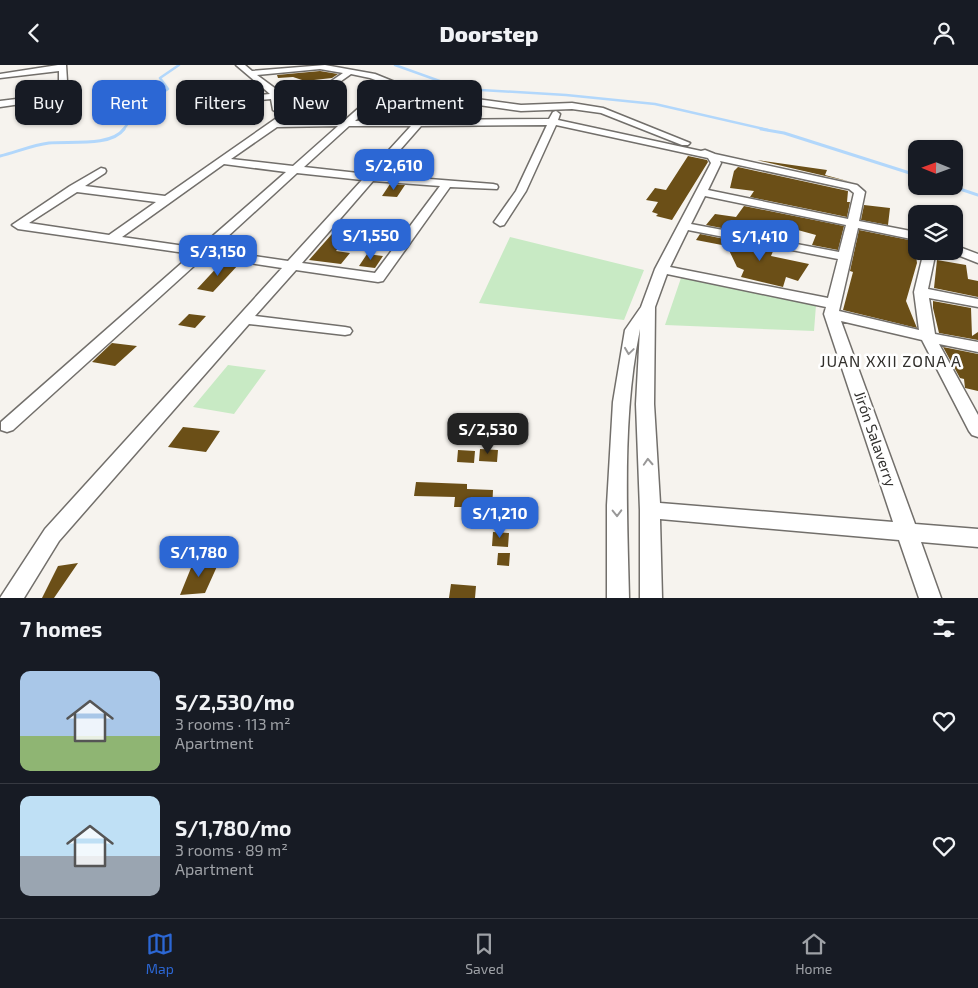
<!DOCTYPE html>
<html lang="en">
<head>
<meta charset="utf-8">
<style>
	:root { --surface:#171b24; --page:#242831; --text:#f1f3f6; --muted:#9ea1a6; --line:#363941; --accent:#2c67d4 }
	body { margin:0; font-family:"Exo 2",sans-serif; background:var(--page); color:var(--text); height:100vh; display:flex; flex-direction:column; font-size:19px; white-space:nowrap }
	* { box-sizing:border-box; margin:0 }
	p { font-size:16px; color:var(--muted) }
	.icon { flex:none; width:28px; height:28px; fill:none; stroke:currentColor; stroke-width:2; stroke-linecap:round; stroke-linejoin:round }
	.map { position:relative; height:533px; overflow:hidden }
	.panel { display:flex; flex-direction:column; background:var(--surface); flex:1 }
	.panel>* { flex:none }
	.hud { position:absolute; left:15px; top:15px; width:500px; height:45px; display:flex; gap:10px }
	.needle { width:32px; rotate:271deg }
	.tools { position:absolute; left:908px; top:75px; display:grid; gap:10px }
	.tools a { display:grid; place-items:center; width:55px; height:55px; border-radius:10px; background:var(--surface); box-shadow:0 1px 4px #0004; font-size:25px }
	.price { position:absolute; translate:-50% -42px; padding:0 11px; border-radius:10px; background:var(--accent); color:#fff; font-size:16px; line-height:32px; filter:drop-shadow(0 1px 2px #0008) }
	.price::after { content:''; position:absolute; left:50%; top:30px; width:15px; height:11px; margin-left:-8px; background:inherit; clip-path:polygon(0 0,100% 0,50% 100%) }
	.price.current { background:#222; color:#fff }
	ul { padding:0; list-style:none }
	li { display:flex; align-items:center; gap:15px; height:125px; padding:0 20px }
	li+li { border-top:1px solid var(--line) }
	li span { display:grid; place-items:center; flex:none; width:140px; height:100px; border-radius:10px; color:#555 }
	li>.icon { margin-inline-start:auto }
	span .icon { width:60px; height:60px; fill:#fffc; stroke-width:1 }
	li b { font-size:21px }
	h2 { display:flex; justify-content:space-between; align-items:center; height:60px; padding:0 20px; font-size:21px }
	.chip { padding:0 18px; border-radius:10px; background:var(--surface); box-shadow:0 1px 4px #0004; font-size:18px; line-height:45px }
	.chip.current { background:var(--accent); color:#fff }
	header { display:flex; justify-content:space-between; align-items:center; height:65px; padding:0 20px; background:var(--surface); font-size:22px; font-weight:800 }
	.dock { display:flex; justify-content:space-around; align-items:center; height:70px; border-top:1px solid var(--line); background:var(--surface); font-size:14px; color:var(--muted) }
	.dock a { display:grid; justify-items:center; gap:2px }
	.dock .current { color:var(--accent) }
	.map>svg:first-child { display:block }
	.green { fill:#c8eac4 }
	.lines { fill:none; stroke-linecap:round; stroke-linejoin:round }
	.stream-far1 { stroke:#b2d7fb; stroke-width:2.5 }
	.stream { stroke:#b2d7fb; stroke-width:3 }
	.building { fill:#6b4f17 }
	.minor-casing { stroke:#726f6b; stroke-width:3 }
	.minor { fill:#fff; fill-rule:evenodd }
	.oneway { stroke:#999898 }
	.labels { text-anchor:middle; stroke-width:5; stroke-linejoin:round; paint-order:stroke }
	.street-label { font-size:15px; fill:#333230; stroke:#fff }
	.neighbourhood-label { font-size:16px; letter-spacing:1px; fill:#32302c; stroke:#fff }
</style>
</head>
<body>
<header><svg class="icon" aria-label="back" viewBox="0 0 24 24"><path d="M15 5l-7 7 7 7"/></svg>Doorstep<svg class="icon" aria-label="person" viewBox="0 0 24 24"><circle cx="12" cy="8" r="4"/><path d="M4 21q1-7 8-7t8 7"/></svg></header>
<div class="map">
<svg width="978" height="533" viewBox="0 0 978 533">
	<rect width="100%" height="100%" fill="#f6f3ee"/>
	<path class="green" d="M 510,172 L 644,205 L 624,255 L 479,238 Z
		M 681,213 L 816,240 L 814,266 L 665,260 Z
		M 228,300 L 266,305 L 234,349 L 193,342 Z"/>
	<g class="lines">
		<path class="stream-far1" d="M 395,0 L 448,19 L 481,25 L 566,30 L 655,39 L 768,65
			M 123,65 L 140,42 L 168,24 L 160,13 L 179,0"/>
		<path class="stream" d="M 761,64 L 784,68 L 916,110
			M 0,91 C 16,87 33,80 49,78 C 70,76 111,82 124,64
			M 951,121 L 978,130"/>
	</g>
	<path class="building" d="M 320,6 L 338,9 L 332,13 L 305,16 L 293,12 L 278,13 L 277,10 Z
		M 688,91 L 707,95 L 708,97 L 672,155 L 656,151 L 658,149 L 652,147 L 658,137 L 646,135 L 655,123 L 666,125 Z
		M 757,95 L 827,105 L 825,110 L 851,117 Z
		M 738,102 L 848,126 L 847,137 L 850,137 L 847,152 L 750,132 L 754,126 L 730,123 L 734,106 Z
		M 390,119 L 405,120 L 397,132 L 382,131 Z
		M 864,140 L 890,143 L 888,160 L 861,155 Z
		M 744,141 L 844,161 L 838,185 L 812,180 L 816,170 L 783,161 L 778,174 L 706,160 L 715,149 L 736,152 Z
		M 339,161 L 355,163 L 336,186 L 350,188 L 341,199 L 309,195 Z
		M 859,165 L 914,176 L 917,198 L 906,236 L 917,263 L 843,245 L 853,207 L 850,206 Z
		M 700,169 L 774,184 L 771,191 L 809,199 L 798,216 L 786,212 L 783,222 L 741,212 L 744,205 L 737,202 L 727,181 L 696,175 Z
		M 367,189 L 383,191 L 375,203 L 359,201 Z
		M 937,195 L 966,200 L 968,214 L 978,216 L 978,232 L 934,223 Z
		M 222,197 L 239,199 L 213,227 L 197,224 Z
		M 933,236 L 971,243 L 972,271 L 978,267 L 978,275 L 939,268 L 933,243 Z
		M 189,249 L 206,251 L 195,263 L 178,260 Z
		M 112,278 L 137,281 L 115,301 L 92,297 Z
		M 943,282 L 978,289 L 978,326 L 965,323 L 964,314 L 960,313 Z
		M 183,362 L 220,366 L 206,387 L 168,382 Z
		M 480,384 L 498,385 L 497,397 L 479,396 Z
		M 458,385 L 475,386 L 474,398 L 457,397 Z
		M 416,417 L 467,419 L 467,424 L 493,425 L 492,446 L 477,445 L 477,442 L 454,442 L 455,432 L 414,431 Z
		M 493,467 L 509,468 L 508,482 L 492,481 Z
		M 498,488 L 510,488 L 509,501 L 497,500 Z
		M 200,496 L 219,497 L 205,528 L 180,530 L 193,498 Z
		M 78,498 L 54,533 L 42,533 L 58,501 Z
		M 451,519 L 476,521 L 475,533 L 449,533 Z"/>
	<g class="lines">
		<g class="minor-casing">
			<path id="minor" d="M 58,0 L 66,0 L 67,16 L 55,34 L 0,42 L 0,36 L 49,30 L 59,16 L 59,6 L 0,13 L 0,9 Z
				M 236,0 L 245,0 L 252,6 L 325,0 L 375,9 L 417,26 L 521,40 L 572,38 L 603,43 L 690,78 L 688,80 L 682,80 L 601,48 L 572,44 L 521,46 L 444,35 L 426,55 L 549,54 L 553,47 L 556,46 L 560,49 L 558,55 L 701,86 L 705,85 L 715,89 L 857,120 L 865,127 L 859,156 L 916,167 L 916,175 L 858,163 L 839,246 L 919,265 L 914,227 L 924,186 L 936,186 L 928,224 L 978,234 L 978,242 L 929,233 L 935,269 L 978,277 L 978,287 L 939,279 L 978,350 L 978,372 L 972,370 L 969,366 L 922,275 L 841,256 L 915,459 L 978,464 L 978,482 L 921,477 L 941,533 L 919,533 L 899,475 L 660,454 L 662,533 L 640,533 L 640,445 L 636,339 L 640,264 C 622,351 627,445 629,533 L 607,533 L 607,440 L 613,337 L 625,265 L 641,242 L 655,204 L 711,98 L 708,93 L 556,60 L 526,126 L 504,160 L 500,161 L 494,157 L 516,126 L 547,60 L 421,61 L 378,110 L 493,119 L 497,120 L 498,122 L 497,124 L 450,122 L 383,216 L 378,217 L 296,205 L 255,251 L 345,262 L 350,263 L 352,266 L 350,269 L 345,270 L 249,259 L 59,476 L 24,533 L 0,533 L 45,464 L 282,203 L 205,191 L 13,365 L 7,367 L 1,365 L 1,357 L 192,189 L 18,164 L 12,160 L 70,121 L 101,103 L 105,104 L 106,106 L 105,108 L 85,121 L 165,131 L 281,50 L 273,45 L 271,34 L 206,40 L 205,38 L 209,35 L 270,29 ZM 320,4 L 343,8 L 287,47 L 281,44 L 276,24 L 257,10 ZM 351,9 L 370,13 L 386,19 L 344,56 L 285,56 ZM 392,22 L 412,30 L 436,33 L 416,55 L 355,56 ZM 338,61 L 293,101 L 231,94 L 277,62 ZM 349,61 L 411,61 L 367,109 L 304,102 ZM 720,96 L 849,124 L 854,128 L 848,154 L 708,125 L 721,98 ZM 224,99 L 286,107 L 199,183 L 122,172 ZM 297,108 L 362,115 L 288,196 L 213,185 ZM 373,116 L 440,121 L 375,208 L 302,198 ZM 77,127 L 156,137 L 109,170 L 29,158 ZM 705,131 L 846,160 L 839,187 L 691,159 ZM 688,165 L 838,194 L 828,233 L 670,202 ZM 667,209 L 826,242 L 824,249 L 893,457 L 660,438 L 654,339 L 655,242 Z
				M 954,180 L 978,189 L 978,198 L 950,187 L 954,186 Z"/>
		</g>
		<use href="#minor" class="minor"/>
	</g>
	<defs><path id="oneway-chevron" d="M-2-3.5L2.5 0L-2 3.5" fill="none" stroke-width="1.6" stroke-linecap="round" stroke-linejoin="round" transform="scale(1.25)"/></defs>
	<g class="oneway">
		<use href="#oneway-chevron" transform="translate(629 286) rotate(98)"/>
		<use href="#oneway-chevron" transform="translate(648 397) rotate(-93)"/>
		<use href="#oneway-chevron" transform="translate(617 448) rotate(89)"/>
	</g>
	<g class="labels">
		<g class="street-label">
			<text transform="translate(875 374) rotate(71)" y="5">Jirón Salaverry</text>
		</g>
		<g class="neighbourhood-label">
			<text x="891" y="302">JUAN XXII ZONA A</text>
		</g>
	</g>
</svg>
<div class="tools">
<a><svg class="needle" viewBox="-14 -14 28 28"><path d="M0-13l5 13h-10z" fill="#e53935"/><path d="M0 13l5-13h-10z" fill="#9ea1a6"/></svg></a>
<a><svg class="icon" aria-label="layers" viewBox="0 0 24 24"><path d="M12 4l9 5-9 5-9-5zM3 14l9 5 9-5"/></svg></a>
</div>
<b class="price" style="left:394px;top:126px">S/2,610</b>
<b class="price" style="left:371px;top:196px">S/1,550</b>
<b class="price" style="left:760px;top:197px">S/1,410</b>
<b class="price" style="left:218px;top:212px">S/3,150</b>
<b class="price current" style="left:488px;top:390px">S/2,530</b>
<b class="price" style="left:500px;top:474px">S/1,210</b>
<b class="price" style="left:199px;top:513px">S/1,780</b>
<div class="hud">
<a class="chip">Buy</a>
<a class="chip current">Rent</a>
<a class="chip">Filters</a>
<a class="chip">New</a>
<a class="chip">Apartment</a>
</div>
</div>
<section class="panel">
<h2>7 homes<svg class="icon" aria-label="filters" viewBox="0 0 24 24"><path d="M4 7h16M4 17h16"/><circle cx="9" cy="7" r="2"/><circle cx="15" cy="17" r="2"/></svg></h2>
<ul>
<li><span style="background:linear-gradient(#a9c7e8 65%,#8fb573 0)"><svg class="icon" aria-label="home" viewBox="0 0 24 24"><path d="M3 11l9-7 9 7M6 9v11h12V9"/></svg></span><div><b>S/2,530/mo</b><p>3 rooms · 113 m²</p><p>Apartment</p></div><svg class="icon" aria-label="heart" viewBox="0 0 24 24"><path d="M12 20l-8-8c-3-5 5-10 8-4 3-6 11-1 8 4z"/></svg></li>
<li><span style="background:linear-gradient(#bfe0f5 60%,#9aa5b1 0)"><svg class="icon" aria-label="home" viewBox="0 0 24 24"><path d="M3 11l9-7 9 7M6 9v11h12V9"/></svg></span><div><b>S/1,780/mo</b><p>3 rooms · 89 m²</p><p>Apartment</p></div><svg class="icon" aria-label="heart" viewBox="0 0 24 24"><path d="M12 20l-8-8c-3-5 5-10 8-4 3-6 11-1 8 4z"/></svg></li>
</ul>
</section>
<nav class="dock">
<a class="current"><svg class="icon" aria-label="map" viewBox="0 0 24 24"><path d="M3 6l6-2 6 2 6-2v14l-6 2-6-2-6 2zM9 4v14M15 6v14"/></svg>Map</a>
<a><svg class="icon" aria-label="saved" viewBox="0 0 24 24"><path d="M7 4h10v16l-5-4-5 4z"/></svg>Saved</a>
<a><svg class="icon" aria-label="home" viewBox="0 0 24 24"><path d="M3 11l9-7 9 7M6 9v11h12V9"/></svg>Home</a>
</nav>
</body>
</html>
